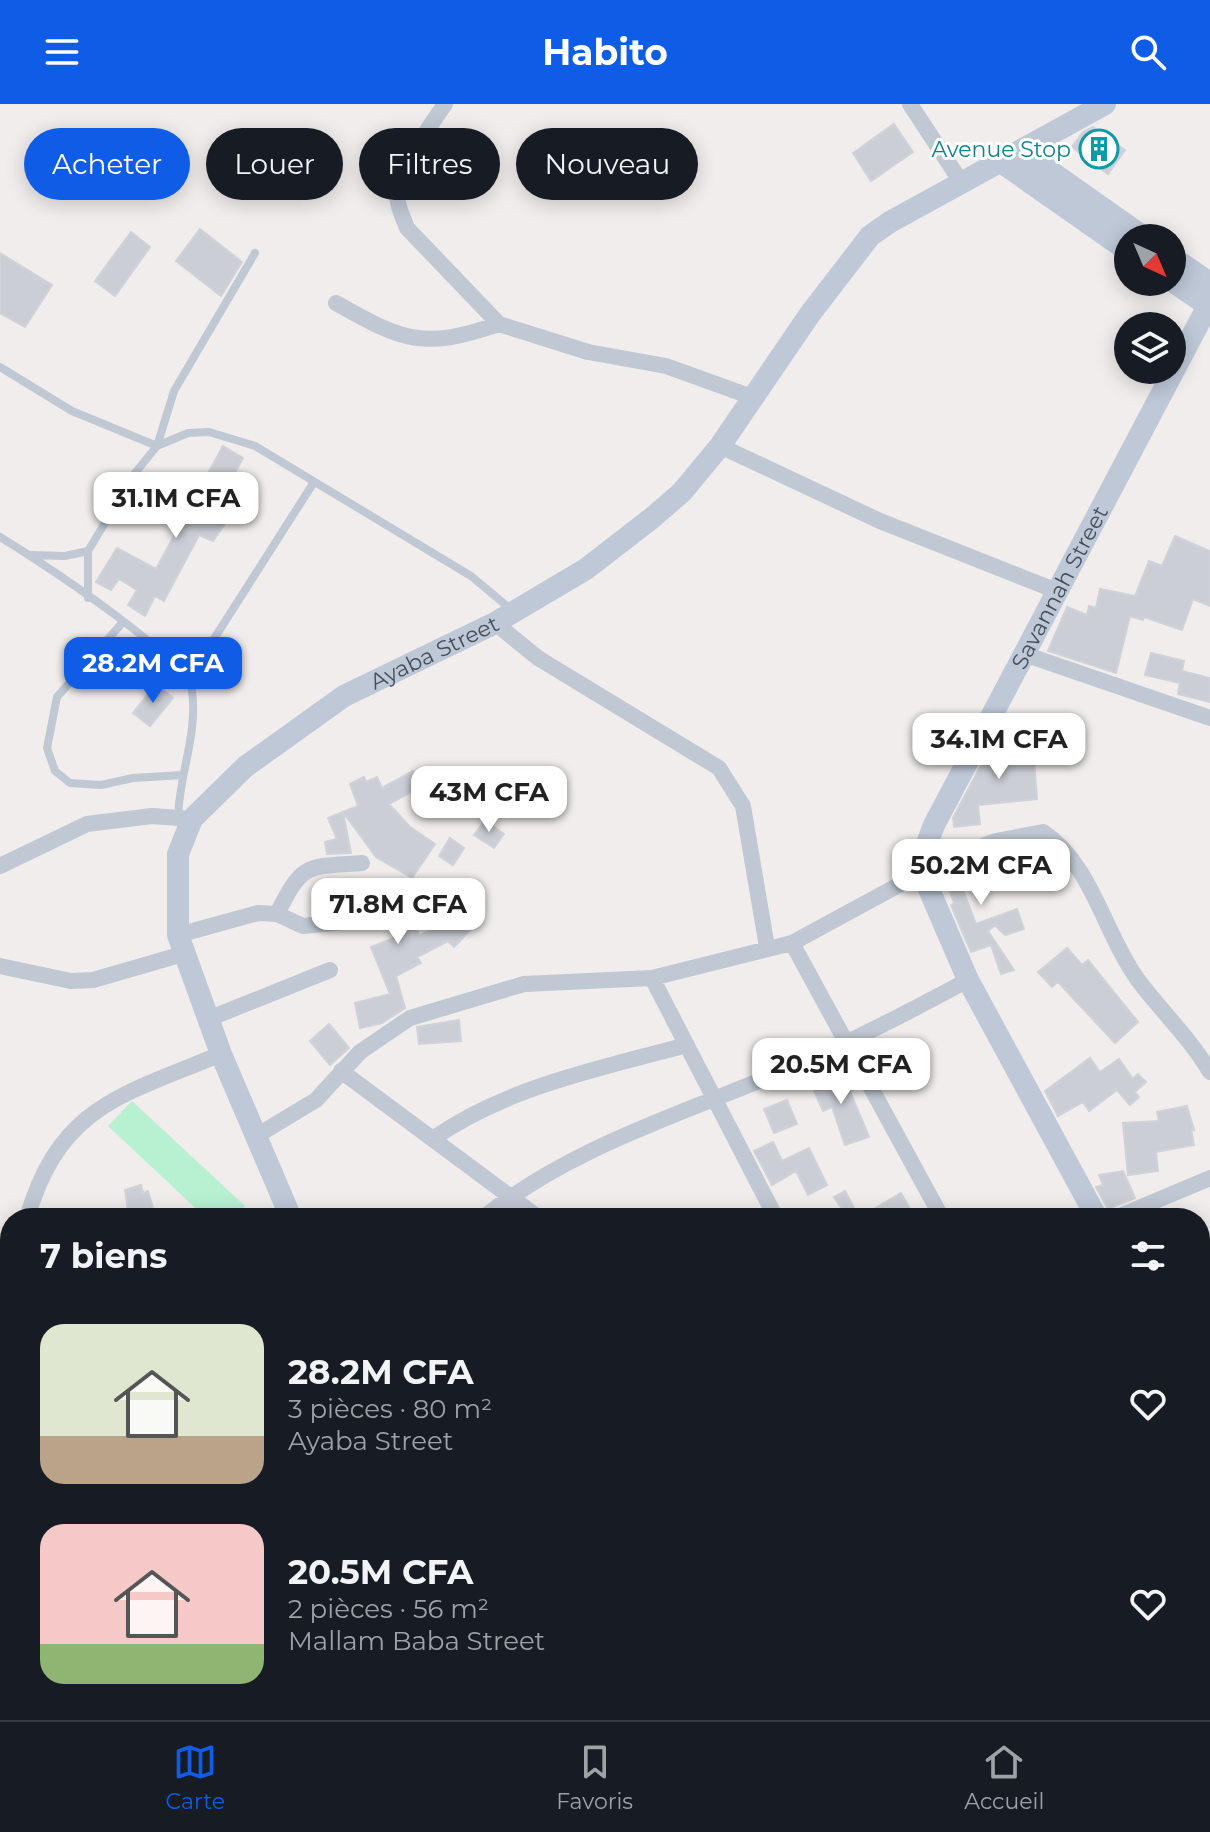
<!DOCTYPE html>
<html lang="fr">
<head>
<meta charset="utf-8">
<style>
	:root { --surface:#171b24; --page:#242831; --text:#f1f3f6; --muted:#9ea1a6; --line:#363941; --accent:#0f5de7 }
	body { margin:0; font-family:Montserrat,sans-serif; background:var(--page); color:var(--text); height:100vh; display:flex; flex-direction:column; font-size:30px; white-space:nowrap }
	* { box-sizing:border-box; margin:0 }
	p { font-size:26px; color:var(--muted) }
	.icon { flex:none; width:44px; height:44px; fill:none; stroke:currentColor; stroke-width:2; stroke-linecap:round; stroke-linejoin:round }
	.map { position:relative; flex:1; overflow:hidden }
	.drawer { position:absolute; left:0px; top:1104px; width:1210px; height:512px; display:flex; flex-direction:column; background:var(--surface); border-radius:32px 32px 0 0; box-shadow:0 4px 20px #0003 }
	.drawer>* { flex:none }
	.guide { position:absolute; left:24px; top:24px; width:800px; height:72px; display:flex; gap:16px }
	.needle { width:52px; rotate:136deg }
	.tools { position:absolute; left:1114px; top:120px; display:grid; gap:16px }
	.tools a { display:grid; place-items:center; width:72px; height:72px; border-radius:50%; background:var(--surface); box-shadow:0 4px 20px #0003; font-size:40px }
	.price { position:absolute; translate:-50% -68px; padding:0 18px; border-radius:16px; background:#fff; color:#222; font-size:26px; line-height:52px; filter:drop-shadow(0 2px 4px #0008) }
	.price::after { content:''; position:absolute; left:50%; top:48px; width:24px; height:18px; margin-left:-12px; background:inherit; clip-path:polygon(0 0,100% 0,50% 100%) }
	.price.on { background:var(--accent); color:#fff }
	ul { padding:0; list-style:none }
	li { display:flex; align-items:center; gap:24px; height:200px; padding:0 40px }
	li span { display:grid; place-items:center; flex:none; width:224px; height:160px; border-radius:24px; color:#555 }
	li>.icon { margin-inline-start:auto }
	span .icon { width:96px; height:96px; fill:#fffc; stroke-width:1 }
	li b { font-size:34px }
	h2 { display:flex; justify-content:space-between; align-items:center; height:96px; padding:0 40px; font-size:34px }
	.chip { padding:0 28px; border-radius:36px; background:var(--surface); box-shadow:0 4px 20px #0003; font-size:28px; line-height:72px }
	.chip.on { background:var(--accent); color:#fff }
	header { display:flex; justify-content:space-between; align-items:center; height:104px; padding:0 40px; background:var(--accent); color:#fff; font-size:36px; font-weight:700 }
	.tab-bar { display:flex; justify-content:space-around; align-items:center; height:112px; border-top:2px solid var(--line); background:var(--surface); font-size:22px; color:var(--muted) }
	.tab-bar a { display:grid; justify-items:center; gap:4px }
	.tab-bar .on { color:var(--accent) }
	.map>svg:first-child { display:block }
	.green { fill:#b7f1d2 }
	.building { fill:#cbced5; stroke:#d0d2d9; stroke-width:2 }
	.lines { fill:none; stroke-linecap:round; stroke-linejoin:round }
	.lane { stroke:#bfc8d3; stroke-width:8 }
	.street { stroke:#bfc8d3; stroke-width:16 }
	.secondary { stroke:#bec8d7; stroke-width:22 }
	.labels { text-anchor:middle; stroke-width:6; stroke-linejoin:round; paint-order:stroke }
	.culture-label { font-size:22px; fill:#0d838f; stroke:#fff; text-anchor:end }
	.street-label { font-size:22px; fill:#444f5b; stroke:#fff }
</style>
</head>
<body>
<header><svg class="icon" aria-label="menu" viewBox="0 0 24 24"><path d="M4 6h16M4 12h16M4 18h16"/></svg>Habito<svg class="icon" aria-label="search" viewBox="0 0 24 24"><circle cx="10" cy="10" r="6"/><path d="M15 15l6 6"/></svg></header>
<div class="map">
<svg width="1210" height="1616" viewBox="0 0 1210 1616">
	<rect width="100%" height="100%" fill="#f0edec"/>
	<path class="green" d="M 132,997 L 245,1102 L 235,1114 L 206,1114 L 108,1022 Z"/>
	<path class="building" d="M 894,20 L 913,48 L 871,77 L 853,49 Z
		M 1093,23 L 1125,46 L 1108,70 L 1072,43 L 1083,28 Z
		M 200,125 L 242,158 L 221,192 L 176,157 Z
		M 131,128 L 150,143 L 115,192 L 95,177 Z
		M 0,149 L 52,181 L 25,223 L 0,209 Z
		M 223,342 L 243,354 L 217,402 L 231,411 L 213,437 L 199,431 L 164,497 L 155,492 L 145,512 L 128,501 L 137,486 L 119,475 L 111,486 L 96,478 L 117,444 L 156,465 Z
		M 1175,432 L 1210,447 L 1210,502 L 1193,495 L 1182,526 L 1144,513 L 1143,516 L 1130,512 L 1116,569 L 1048,547 L 1067,503 L 1087,511 L 1089,502 L 1096,504 L 1100,485 L 1135,492 L 1149,457 L 1162,462 Z
		M 1151,549 L 1184,557 L 1182,567 L 1210,574 L 1210,598 L 1178,590 L 1180,579 L 1145,571 Z
		M 156,580 L 173,594 L 150,622 L 133,609 Z
		M 1058,629 L 1079,638 L 1075,653 L 1053,646 Z
		M 996,633 L 1009,633 L 1009,646 L 1033,643 L 1037,695 L 978,701 L 980,720 L 954,723 L 953,714 Z
		M 413,667 L 422,682 L 389,700 L 409,722 L 435,740 L 412,774 L 376,753 L 343,708 L 358,702 L 350,680 L 364,673 L 366,678 L 377,673 L 382,684 Z
		M 343,708 L 351,749 L 327,750 L 325,738 L 337,735 L 328,714 Z
		M 485,716 L 504,730 L 494,744 L 474,731 Z
		M 450,734 L 464,744 L 453,761 L 439,752 Z
		M 999,748 L 1007,768 L 962,783 L 976,820 L 1017,805 L 1024,825 L 1005,831 L 995,821 L 988,827 L 1014,866 L 1001,870 L 991,841 L 971,848 L 951,801 L 954,799 L 944,769 Z
		M 376,783 L 377,797 L 407,789 L 419,832 L 433,824 L 453,804 L 473,823 L 454,843 L 448,837 L 417,853 L 421,859 L 396,872 L 405,904 L 382,919 L 360,924 L 355,899 L 390,890 L 371,843 L 396,833 L 389,806 L 336,808 L 333,789 Z
		M 1067,844 L 1082,861 L 1088,856 L 1138,918 L 1115,939 L 1058,878 L 1052,883 L 1038,868 Z
		M 459,916 L 461,937 L 419,940 L 417,923 Z
		M 329,920 L 349,944 L 330,961 L 310,937 Z
		M 1090,954 L 1100,968 L 1119,955 L 1133,975 L 1138,970 L 1146,978 L 1135,988 L 1139,993 L 1130,1001 L 1117,986 L 1089,1007 L 1083,998 L 1058,1012 L 1045,987 Z
		M 841,966 L 869,1033 L 845,1041 L 832,1003 L 823,1007 L 811,980 Z
		M 787,996 L 797,1020 L 774,1029 L 764,1005 Z
		M 1187,1002 L 1194,1026 L 1191,1026 L 1194,1041 L 1156,1048 L 1158,1067 L 1128,1071 L 1123,1019 L 1159,1017 L 1157,1008 Z
		M 773,1038 L 782,1057 L 809,1044 L 827,1081 L 808,1091 L 796,1067 L 772,1081 L 754,1047 Z
		M 1123,1067 L 1135,1094 L 1108,1105 L 1096,1083 L 1103,1081 L 1099,1071 Z
		M 141,1081 L 143,1089 L 148,1087 L 156,1114 L 129,1114 L 125,1086 Z
		M 845,1087 L 857,1109 L 848,1114 L 834,1093 Z
		M 901,1089 L 915,1114 L 879,1114 L 874,1105 Z"/>
	<g class="lines">
		<path class="lane" d="M 0,263 L 72,307 L 157,342 L 188,329 L 209,328 L 255,342 L 471,472 L 513,507
			M 0,433 C 35,454 187,553 192,587 C 198,630 179,671 178,714
			M 31,451 L 65,452 L 88,447 L 135,369 L 157,342 L 174,287 L 255,149
			M 88,494 L 88,447
			M 123,518 L 57,593 L 47,644 L 55,667 L 70,679 L 101,681 L 133,674 L 183,671
			M 189,574 L 314,378
			M 483,1606 L 484,1616"/>
		<path class="street" d="M 445,0 C 431,21 400,63 397,88 C 396,100 403,113 407,124 L 499,220 L 588,248 L 666,262 L 752,293
			M 910,0 L 963,81
			M 336,199 C 403,237 423,246 499,220
			M 720,342 L 880,417 L 1057,487
			M 495,519 L 538,554 L 719,664 L 743,702 L 767,843
			M 1024,550 L 1210,614
			M 0,762 L 87,720 L 152,712 L 192,715
			M 277,810 C 303,758 306,763 362,759
			M 178,831 L 258,809 L 277,810 L 303,822 L 371,815
			M 792,839 L 942,1114
			M 0,862 L 71,877 L 93,876 L 183,850
			M 652,874 L 776,1114
			M 208,915 L 330,866
			M 341,967 L 539,1114
			M 258,1031 L 316,996 L 360,948 L 410,914 L 524,880 L 652,874 L 792,839 L 943,757 L 996,737 L 1043,728 C 1092,760 1104,829 1138,876 C 1161,907 1190,934 1210,968
			M 434,1034 C 507,983 601,964 687,941
			M 27,1114 C 60,1001 123,991 221,950
			M 483,1114 C 570,1043 685,1009 788,965 C 849,939 909,908 968,876
			M 1115,1114 L 1210,1074
			M 1200,1160 L 1210,1156
			M 0,1255 L 10,1240
			M 958,1606 L 964,1616
			M 1047,1606 L 1053,1616
			M 603,1616 L 608,1606"/>
		<g class="secondary">
			<path d="M 1023,48 L 1145,134"/>
			<path d="M 1001,58 L 1128,147"/>
			<path d="M 1172,153 L 1210,179"/>
			<path d="M 1172,177 L 1210,203"/>
			<path id="s1" d="M 291,1114 L 221,950 L 178,831 L 178,750 L 192,715 L 245,663 L 344,592 L 495,519 L 586,465 L 652,414 L 682,388 L 720,342 L 810,210 L 870,132 L 890,118 L 1105,0"/>
			<path id="s2" d="M 1097,1114 L 968,876 L 922,769 L 923,750 L 934,721 L 1210,198"/>
			<path d="M 1200,1302 L 1210,1320"/>
			<path d="M 1200,1491 L 1210,1485"/>
			<path d="M 774,1606 L 783,1616"/>
			<path d="M 978,1616 L 997,1606"/>
		</g>
	</g>
	<defs>
		<g id="building-ring" transform="scale(2)"><circle r="9.5" fill="#fff" stroke="#0f9aa8" stroke-width="1.5"/><path d="M-4-6H4V6H1V3H-1V6H-4ZM-2.5-4.3h1.7v1.8h-1.7ZM.8-4.3h1.7v1.8H.8ZM-2.5-1h1.7V.8h-1.7ZM.8-1h1.7V.8H.8Z" fill="#0f9aa8"/></g>
	</defs>
	<g fill-rule="evenodd">
		<use href="#building-ring" x="1099" y="45"/>
	</g>
	<g class="labels">
		<g class="culture-label">
			<text x="1071" y="53">Avenue Stop</text>
		</g>
		<g class="street-label">
			<text dy="8" stroke="none"><textPath href="#s2" startOffset="706">Savannah Street</textPath></text>
			<text dy="8" stroke="none"><textPath href="#s1" startOffset="720">Ayaba Street</textPath></text>
		</g>
	</g>
</svg>
<div class="tools">
<a><svg class="needle" viewBox="-14 -14 28 28"><path d="M0-13l5 13h-10z" fill="#e53935"/><path d="M0 13l5-13h-10z" fill="#9ea1a6"/></svg></a>
<a><svg class="icon" aria-label="layers" viewBox="0 0 24 24"><path d="M12 4l9 5-9 5-9-5zM3 14l9 5 9-5"/></svg></a>
</div>
<b class="price" style="left:176px;top:436px">31.1M CFA</b>
<b class="price on" style="left:153px;top:601px">28.2M CFA</b>
<b class="price" style="left:999px;top:677px">34.1M CFA</b>
<b class="price" style="left:489px;top:730px">43M CFA</b>
<b class="price" style="left:981px;top:803px">50.2M CFA</b>
<b class="price" style="left:398px;top:842px">71.8M CFA</b>
<b class="price" style="left:841px;top:1002px">20.5M CFA</b>
<div class="guide">
<a class="chip on">Acheter</a>
<a class="chip">Louer</a>
<a class="chip">Filtres</a>
<a class="chip">Nouveau</a>
</div>
<section class="drawer">
<h2>7 biens<svg class="icon" aria-label="filters" viewBox="0 0 24 24"><path d="M4 7h16M4 17h16"/><circle cx="9" cy="7" r="2"/><circle cx="15" cy="17" r="2"/></svg></h2>
<ul>
<li><span style="background:linear-gradient(#dfe7d0 70%,#b9a48a 0)"><svg class="icon" aria-label="home" viewBox="0 0 24 24"><path d="M3 11l9-7 9 7M6 9v11h12V9"/></svg></span><div><b>28.2M CFA</b><p>3 pièces · 80 m²</p><p>Ayaba Street</p></div><svg class="icon" aria-label="heart" viewBox="0 0 24 24"><path d="M12 20l-8-8c-3-5 5-10 8-4 3-6 11-1 8 4z"/></svg></li>
<li><span style="background:linear-gradient(#f6c9c9 75%,#8fb573 0)"><svg class="icon" aria-label="home" viewBox="0 0 24 24"><path d="M3 11l9-7 9 7M6 9v11h12V9"/></svg></span><div><b>20.5M CFA</b><p>2 pièces · 56 m²</p><p>Mallam Baba Street</p></div><svg class="icon" aria-label="heart" viewBox="0 0 24 24"><path d="M12 20l-8-8c-3-5 5-10 8-4 3-6 11-1 8 4z"/></svg></li>
</ul>
</section>
</div>
<nav class="tab-bar">
<a class="on"><svg class="icon" aria-label="map" viewBox="0 0 24 24"><path d="M3 6l6-2 6 2 6-2v14l-6 2-6-2-6 2zM9 4v14M15 6v14"/></svg>Carte</a>
<a><svg class="icon" aria-label="saved" viewBox="0 0 24 24"><path d="M7 4h10v16l-5-4-5 4z"/></svg>Favoris</a>
<a><svg class="icon" aria-label="home" viewBox="0 0 24 24"><path d="M3 11l9-7 9 7M6 9v11h12V9"/></svg>Accueil</a>
</nav>
</body>
</html>
